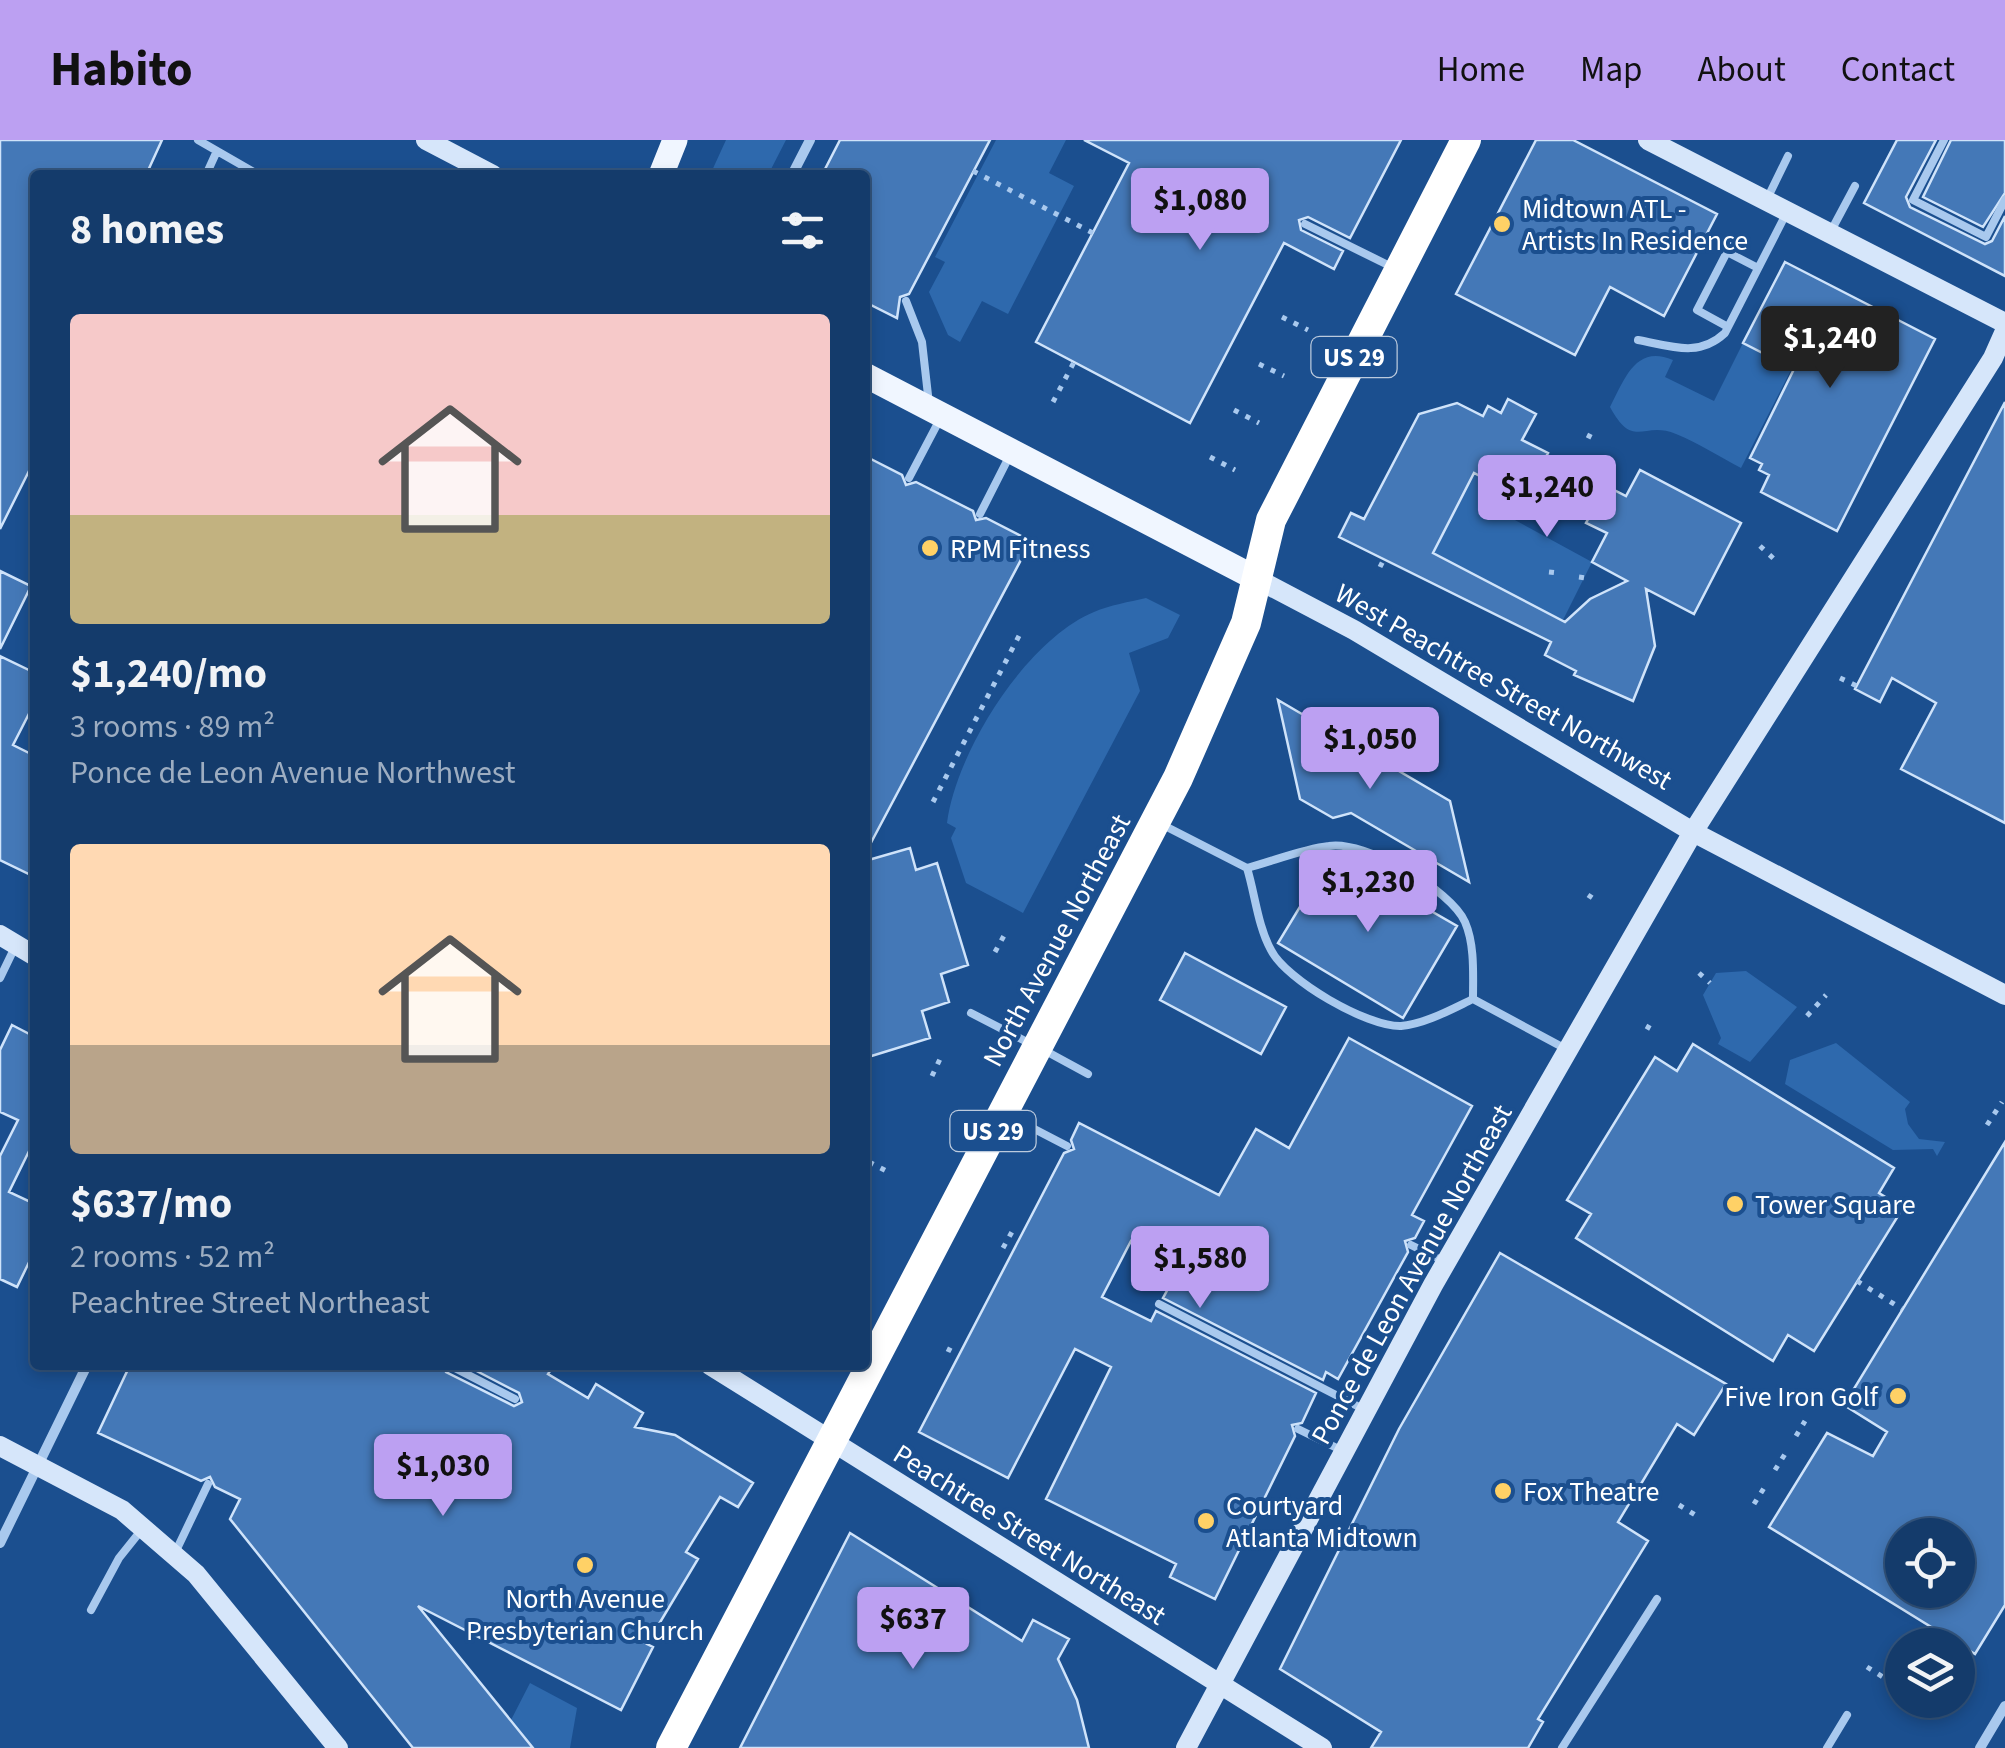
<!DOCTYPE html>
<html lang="en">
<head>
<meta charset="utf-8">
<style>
	:root { --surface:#143b6b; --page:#214673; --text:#f1f3f6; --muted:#9dadc1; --line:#33557e; --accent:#bca0f2 }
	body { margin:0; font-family:"Source Sans 3",sans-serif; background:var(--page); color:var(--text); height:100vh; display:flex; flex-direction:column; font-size:38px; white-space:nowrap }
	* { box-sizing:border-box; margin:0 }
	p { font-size:32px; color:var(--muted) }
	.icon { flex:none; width:55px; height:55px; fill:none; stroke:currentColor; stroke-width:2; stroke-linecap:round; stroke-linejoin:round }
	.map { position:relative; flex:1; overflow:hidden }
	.side { position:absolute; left:30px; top:30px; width:840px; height:1200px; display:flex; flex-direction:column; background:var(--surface); border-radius:10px; box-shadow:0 5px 15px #0003,0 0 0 2px var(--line) }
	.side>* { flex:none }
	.buttons { position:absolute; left:1885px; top:1378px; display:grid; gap:20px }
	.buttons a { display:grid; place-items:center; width:90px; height:90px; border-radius:50%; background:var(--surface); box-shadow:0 5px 15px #0003,0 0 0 2px var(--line); font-size:50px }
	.price { position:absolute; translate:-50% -85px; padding:0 22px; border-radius:10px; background:var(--accent); color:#111; font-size:32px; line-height:65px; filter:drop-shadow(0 2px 5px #0008) }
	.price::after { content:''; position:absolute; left:50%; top:60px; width:30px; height:22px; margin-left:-15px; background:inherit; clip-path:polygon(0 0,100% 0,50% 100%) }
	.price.on { background:#222; color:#fff }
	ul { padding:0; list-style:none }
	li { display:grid; align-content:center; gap:20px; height:530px; padding:0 40px }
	li span { display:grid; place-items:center; height:310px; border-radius:10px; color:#555 }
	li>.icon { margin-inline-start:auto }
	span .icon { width:180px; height:180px; fill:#fffc; stroke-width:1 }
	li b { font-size:42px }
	h2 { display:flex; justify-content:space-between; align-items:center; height:120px; padding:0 40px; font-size:42px }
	header { display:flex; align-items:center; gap:60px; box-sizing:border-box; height:140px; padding:0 50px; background:var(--accent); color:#111 }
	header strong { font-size:48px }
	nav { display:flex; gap:55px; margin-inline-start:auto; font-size:35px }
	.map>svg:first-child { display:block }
	.green { fill:#2e69ad }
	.building { fill:#4478b7; stroke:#cfe3fa; stroke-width:2.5; fill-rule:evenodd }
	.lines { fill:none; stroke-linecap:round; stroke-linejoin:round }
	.path { stroke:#a9c9ee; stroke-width:5; stroke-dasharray:5 8; stroke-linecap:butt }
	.lane { stroke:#a9c9ee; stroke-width:8 }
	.street { stroke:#a9c9ee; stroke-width:10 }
	.secondary { stroke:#d6e6fa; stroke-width:20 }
	.primary { stroke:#f0f6ff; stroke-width:25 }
	.highway { stroke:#fff; stroke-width:30 }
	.poi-dot { fill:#ffd166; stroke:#1b4f8f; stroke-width:4 }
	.labels { text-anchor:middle; stroke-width:8; stroke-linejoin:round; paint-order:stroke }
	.shield { fill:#1b4f8f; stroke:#bbcadd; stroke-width:2.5 }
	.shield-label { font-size:25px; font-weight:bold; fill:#fff }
	.poi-label { font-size:28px; fill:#fff; stroke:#1b4f8f; text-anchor:start }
	.street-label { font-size:28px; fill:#fff; stroke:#1b4f8f }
</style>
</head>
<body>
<header>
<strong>Habito</strong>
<nav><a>Home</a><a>Map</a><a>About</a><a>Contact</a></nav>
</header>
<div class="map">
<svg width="2005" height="1608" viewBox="0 0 2005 1608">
	<rect width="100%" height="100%" fill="#1b4f8f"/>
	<path class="green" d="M 726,0 L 786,0 L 768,35 L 710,35 Z
		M 996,0 L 1066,0 L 1049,33 L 1074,46 L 1008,174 L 982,161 L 960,202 L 948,195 L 929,152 L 945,122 L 935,117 Z
		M 1743,203 L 1792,228 L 1741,328 C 1720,317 1698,303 1676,294 C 1643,280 1634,311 1610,267 C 1625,238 1636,204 1673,220 L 1665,237 L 1714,261 Z
		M 1474,333 L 1523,359 L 1513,379 L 1592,422 L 1563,480 L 1433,413 Z
		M 1146,458 L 1180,475 L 1168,498 L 1129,513 L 1140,551 L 1023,773 L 966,743 L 951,698 L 956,688 L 947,683 C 956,612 1026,500 1094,472 C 1110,465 1129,462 1146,458 Z
		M 1746,831 L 1797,867 L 1750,922 L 1718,904 L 1721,898 L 1703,855 L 1716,833 Z
		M 1836,903 L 1910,962 L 1905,969 L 1908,984 L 1919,999 L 1945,1002 L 1937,1016 L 1933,1009 L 1893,1010 L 1785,944 L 1790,920 Z
		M 530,1543 L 577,1568 L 570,1608 L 533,1608 L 511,1580 Z"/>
	<path class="building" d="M 0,0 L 162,0 L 146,35 L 35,35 L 35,319 L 0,389 Z
		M 840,0 L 990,0 L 909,154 L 900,157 L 897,178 L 865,162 L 865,35 L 822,35 Z
		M 1084,0 L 1401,0 L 1350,98 L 1308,77 L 1299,80 L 1301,90 L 1343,111 L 1334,129 L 1284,103 L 1190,283 L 1036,202 L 1129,23 Z
		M 1536,0 L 1573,0 L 1717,74 L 1664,176 L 1610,147 L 1575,215 L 1456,154 Z
		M 1897,0 L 1936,0 L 1906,57 L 1910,67 L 1985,104 L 1992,101 L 2005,76 L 2005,136 L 1864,63 Z
		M 1951,0 L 2005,0 L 2005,53 L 1983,87 L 1923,57 Z
		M 1785,122 L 1935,199 L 1837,391 L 1761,352 L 1769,335 L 1759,330 L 1762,324 L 1750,318 L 1794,229 L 1743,203 Z
		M 1508,259 L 1536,274 L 1522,300 L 1548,313 L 1523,359 L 1474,333 L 1433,413 L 1565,482 L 1590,459 L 1627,441 L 1592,422 L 1607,393 L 1586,383 L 1606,346 L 1626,356 L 1640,330 L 1741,383 L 1694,474 L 1646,449 L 1655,506 L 1633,561 L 1574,535 L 1576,531 L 1545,515 L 1551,502 L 1339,397 L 1351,373 L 1364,379 L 1419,274 L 1457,263 L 1483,276 L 1488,266 L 1501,273 Z
		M 2005,262 L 2005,683 L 1901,629 L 1936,563 L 1892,538 L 1880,562 L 1855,549 Z
		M 865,316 L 902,335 L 906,345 L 916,342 L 973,371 L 976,380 L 986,378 L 1031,401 L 865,714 Z
		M 0,431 L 31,446 L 0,509 Z
		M 0,516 L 35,533 L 35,562 L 13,605 L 35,616 L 35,737 L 0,720 Z
		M 1278,560 L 1450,661 L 1469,742 L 1351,673 L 1333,678 L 1300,659 Z
		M 910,708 L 916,730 L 937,723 L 968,825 L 941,834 L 949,862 L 922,871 L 930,898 L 865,918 L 865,721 Z
		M 1332,714 L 1457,786 L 1403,878 L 1278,803 Z
		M 1185,813 L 1286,867 L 1261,914 L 1160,860 Z
		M 12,885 L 35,897 L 35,999 L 9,1052 L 35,1064 L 35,1110 L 17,1147 L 0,1139 L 0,1016 L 18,980 L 0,972 L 0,910 Z
		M 1349,898 L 1472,966 L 1412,1075 L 1424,1081 L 1415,1098 L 1405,1101 L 1408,1112 L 1338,1239 L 1326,1232 L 1323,1240 L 1163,1158 L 1180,1127 L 1131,1101 L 1102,1157 L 1151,1181 L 1156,1171 L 1316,1253 L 1302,1283 L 1292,1285 L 1295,1296 L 1215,1459 L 1170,1437 L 1176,1424 L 1046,1359 L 1111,1227 L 1075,1209 L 1008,1338 L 919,1292 L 1064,1013 L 1074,1009 L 1071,1000 L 1079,983 L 1219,1055 L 1256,989 L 1289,1008 Z
		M 1693,904 L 1894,1028 L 1879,1053 L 1903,1068 L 1814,1211 L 1788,1195 L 1773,1221 L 1576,1098 L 1591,1074 L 1567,1060 L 1655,917 L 1677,931 Z
		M 2005,1002 L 2005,1465 L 1975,1514 L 1769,1387 L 1827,1293 L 1873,1316 L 1887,1292 L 1844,1265 ZM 1902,1395 L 1958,1395 L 1958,1450 L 1902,1450 Z
		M 1500,1113 L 1726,1244 L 1694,1295 L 1677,1284 L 1618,1382 L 1648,1401 L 1538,1579 L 1543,1582 L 1528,1608 L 1371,1608 L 1381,1592 L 1280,1529 L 1399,1289 Z
		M 130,1225 L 442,1225 L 446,1232 L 514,1266 L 522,1262 L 519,1253 L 465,1225 L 554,1225 L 548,1234 L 588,1258 L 596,1244 L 643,1273 L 635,1287 L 675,1295 L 753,1343 L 738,1367 L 720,1357 L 686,1412 L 698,1419 L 647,1504 L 653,1507 L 621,1570 L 418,1466 L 533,1608 L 413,1608 L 230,1379 L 240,1359 L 215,1347 L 210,1337 L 201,1341 L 98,1293 Z
		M 850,1393 L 1022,1501 L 1033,1480 L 1069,1499 L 1058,1519 L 1077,1560 L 1089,1608 L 740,1608 Z"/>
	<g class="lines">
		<path class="path" d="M 973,31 L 1093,93
			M 1282,177 L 1308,190
			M 1259,224 L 1284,236
			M 1053,262 L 1074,222
			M 1234,270 L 1259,283
			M 1587,295 L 1593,298
			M 1210,317 L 1235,330
			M 1537,368 L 1547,374
			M 1553,377 L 1559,380
			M 1760,406 L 1775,420
			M 1380,427 L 1383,421
			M 1549,432 L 1558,433
			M 1579,437 L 1586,438
			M 1840,538 L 1857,546
			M 1405,598 L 1412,587
			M 933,662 L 1021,492
			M 1588,755 L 1597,761
			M 995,812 L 1006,792
			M 1699,833 L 1710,843
			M 1807,876 L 1826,855
			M 1646,886 L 1653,890
			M 932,936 L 940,919
			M 1987,985 L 2002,962
			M 869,1022 L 892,1034
			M 1003,1108 L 1013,1090
			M 1857,1141 L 1902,1169
			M 948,1212 L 953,1202
			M 1796,1296 L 1805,1281
			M 1775,1330 L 1785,1314
			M 1754,1364 L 1764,1348
			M 1679,1365 L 1697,1376
			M 1867,1527 L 1902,1549
			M 1921,1560 L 1931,1566"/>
		<path class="lane" d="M 198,0 L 259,35
			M 1944,0 L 1913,60 L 1986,97 L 2005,60
			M 206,35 L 216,13
			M 1768,57 L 1788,16
			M 1305,84 L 1394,128
			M 1831,91 L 1855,46
			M 1734,99 L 1727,112 L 1758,128
			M 1727,112 L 1697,170 L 1728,187
			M 906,161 L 922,202 L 929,264
			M 1638,200 C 1671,206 1698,218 1725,193 L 1787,72
			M 909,338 L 940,279
			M 980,374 L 1010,315
			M 1161,684 L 1247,728 C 1274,721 1302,709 1329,706 C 1365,700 1451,750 1465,782 C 1475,805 1473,835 1473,859
			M 1247,728 C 1255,754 1258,787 1271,810 C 1286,840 1367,887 1401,886 C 1425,884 1452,869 1473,859
			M 0,838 L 14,809
			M 1473,859 L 1566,909
			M 971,873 L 1029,903
			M 1042,909 L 1088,934
			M 1011,977 L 1067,1006
			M 1411,1105 L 1443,1121
			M 1159,1164 L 1365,1270
			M 449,1225 L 515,1259
			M 1298,1289 L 1343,1311
			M 174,1415 L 208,1344
			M 91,1470 L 119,1418 L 143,1388
			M 1562,1608 L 1657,1459
			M 1827,1608 L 1847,1575"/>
		<path class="street" d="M 792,35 L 810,0
			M 0,1403 L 87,1225
			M 1980,1608 L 2005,1566"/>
		<path class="secondary" d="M 426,0 L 493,35
			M 1648,0 L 2005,183
			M 1259,440 L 1354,490 L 1693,692 L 2005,855
			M 0,795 L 35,816
			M 710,1225 L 1322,1608
			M 0,1306 L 122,1370 L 196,1434 L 338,1608
			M 1186,1608 L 1433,1145 L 1693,692 L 1993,218 L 2005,191"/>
		<path class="primary" d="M 661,35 L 675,0
			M 865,235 L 1259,440"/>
		<path class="highway" d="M 671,1608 L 1178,638 L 1246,483 L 1271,380 L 1466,0"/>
	</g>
	<g class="poi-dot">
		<circle cx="1502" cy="84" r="10"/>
		<circle cx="930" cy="408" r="10"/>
		<circle cx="1735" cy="1064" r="10"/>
		<circle cx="1898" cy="1256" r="10"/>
		<circle cx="1503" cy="1351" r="10"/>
		<circle cx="1206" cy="1381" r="10"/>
		<circle cx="585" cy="1425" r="10"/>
	</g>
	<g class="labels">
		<g class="shield">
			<rect x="1311.5" y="197" width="85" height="40" rx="8"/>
			<rect x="950.5" y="971" width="85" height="40" rx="8"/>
		</g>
		<g class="shield-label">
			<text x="1354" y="226">US 29</text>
			<text x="993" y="1000">US 29</text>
		</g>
		<g class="poi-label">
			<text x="1522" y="78">Midtown ATL -<tspan x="1522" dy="32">Artists In Residence</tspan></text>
			<text x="950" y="418">RPM Fitness</text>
			<text x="1755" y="1074">Tower Square</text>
			<text x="1878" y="1266" text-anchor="end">Five Iron Golf</text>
			<text x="1523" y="1361">Fox Theatre</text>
			<text x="1226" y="1375">Courtyard<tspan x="1226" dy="32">Atlanta Midtown</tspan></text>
			<text x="585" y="1468" text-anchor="middle">North Avenue<tspan x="585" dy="32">Presbyterian Church</tspan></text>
		</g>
		<g class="street-label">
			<text transform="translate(1504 546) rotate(30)" y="10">West Peachtree Street Northwest</text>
			<text transform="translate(1056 800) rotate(-62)" y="10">North Avenue Northeast</text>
			<text transform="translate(1411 1134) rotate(-61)" y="10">Ponce de Leon Avenue Northeast</text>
			<text transform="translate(1030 1394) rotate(32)" y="10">Peachtree Street Northeast</text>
		</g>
	</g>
</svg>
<div class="buttons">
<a><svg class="icon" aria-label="locate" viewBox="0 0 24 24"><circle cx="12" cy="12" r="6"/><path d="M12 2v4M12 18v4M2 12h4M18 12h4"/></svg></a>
<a><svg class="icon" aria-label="layers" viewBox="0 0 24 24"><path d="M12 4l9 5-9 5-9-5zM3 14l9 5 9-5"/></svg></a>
</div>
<b class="price" style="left:1200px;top:113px">$1,080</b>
<b class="price on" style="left:1830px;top:251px">$1,240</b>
<b class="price" style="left:1547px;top:400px">$1,240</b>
<b class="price" style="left:1370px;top:652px">$1,050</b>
<b class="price" style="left:1368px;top:795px">$1,230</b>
<b class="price" style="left:1200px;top:1171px">$1,580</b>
<b class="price" style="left:443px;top:1379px">$1,030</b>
<b class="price" style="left:913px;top:1532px">$637</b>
<section class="side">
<h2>8 homes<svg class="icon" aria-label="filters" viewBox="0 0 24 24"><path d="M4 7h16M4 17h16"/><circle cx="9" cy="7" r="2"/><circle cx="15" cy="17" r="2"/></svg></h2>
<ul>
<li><span style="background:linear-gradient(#f6c9c9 65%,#c2b280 0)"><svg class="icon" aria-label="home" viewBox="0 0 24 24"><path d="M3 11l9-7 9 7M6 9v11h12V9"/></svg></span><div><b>$1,240/mo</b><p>3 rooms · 89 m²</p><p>Ponce de Leon Avenue Northwest</p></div></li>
<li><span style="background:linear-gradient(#ffd9b3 65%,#b9a48a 0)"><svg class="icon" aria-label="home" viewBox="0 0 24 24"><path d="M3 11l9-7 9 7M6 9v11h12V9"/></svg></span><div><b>$637/mo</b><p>2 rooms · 52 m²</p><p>Peachtree Street Northeast</p></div></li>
</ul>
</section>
</div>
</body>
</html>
